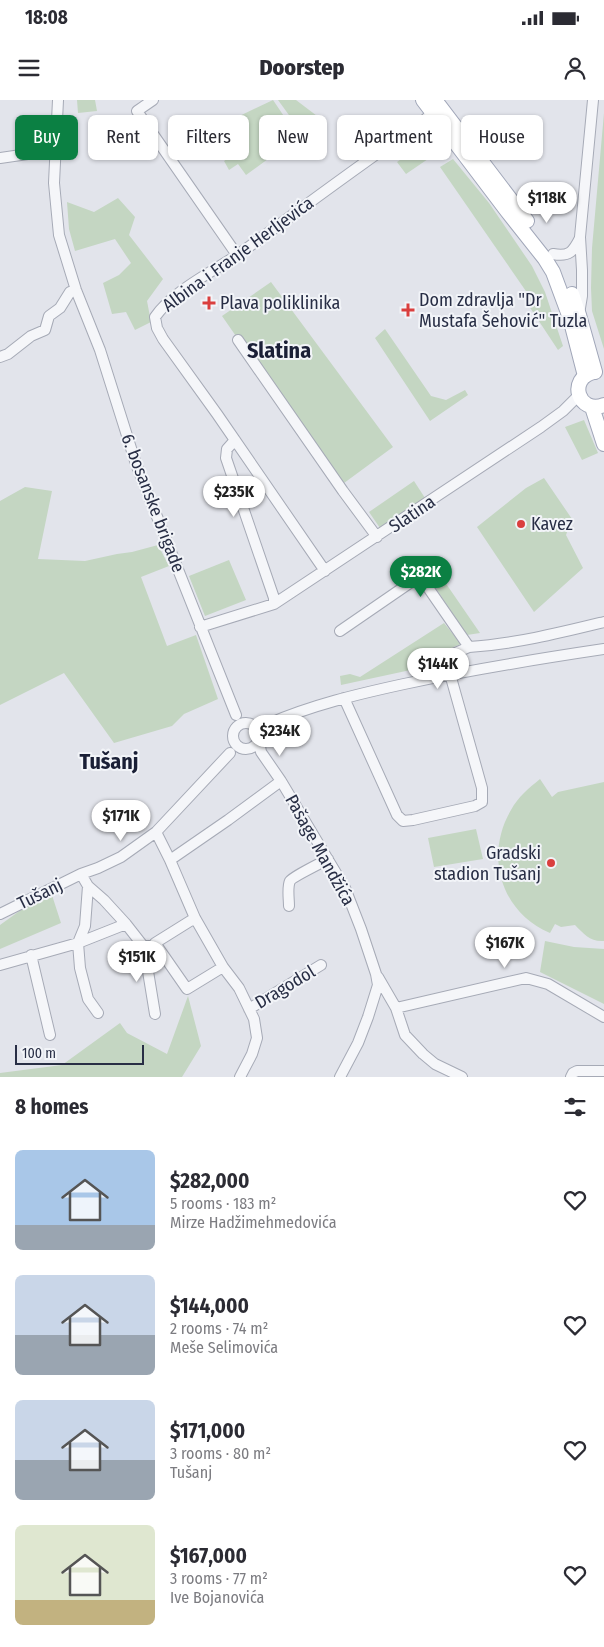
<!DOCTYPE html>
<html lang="en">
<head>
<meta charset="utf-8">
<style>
	:root { --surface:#fff; --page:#f2f2f3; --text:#2b2b33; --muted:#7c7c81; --accent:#0b8043 }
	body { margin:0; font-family:"Fira Sans Condensed",sans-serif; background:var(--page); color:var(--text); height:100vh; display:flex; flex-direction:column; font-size:19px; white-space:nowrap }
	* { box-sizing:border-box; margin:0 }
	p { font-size:16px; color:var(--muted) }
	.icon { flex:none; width:28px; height:28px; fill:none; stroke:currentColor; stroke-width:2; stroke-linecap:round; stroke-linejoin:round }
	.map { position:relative; height:977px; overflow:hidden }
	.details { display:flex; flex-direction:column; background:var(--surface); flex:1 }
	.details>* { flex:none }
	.top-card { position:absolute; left:15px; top:15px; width:575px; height:45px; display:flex; gap:10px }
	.scale { position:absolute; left:15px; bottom:12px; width:129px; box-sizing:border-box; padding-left:5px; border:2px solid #282e45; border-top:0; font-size:14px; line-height:18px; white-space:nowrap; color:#282e45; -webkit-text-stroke:4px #f2f4f8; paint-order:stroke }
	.price { position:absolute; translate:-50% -42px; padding:0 11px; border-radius:18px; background:#fff; color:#222; font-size:16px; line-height:32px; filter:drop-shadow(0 1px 2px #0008) }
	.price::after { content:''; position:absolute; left:50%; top:30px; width:15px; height:11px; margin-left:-8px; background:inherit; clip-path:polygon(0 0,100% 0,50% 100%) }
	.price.current { background:var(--accent); color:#fff }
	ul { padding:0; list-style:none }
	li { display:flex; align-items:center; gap:15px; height:125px; padding:0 15px }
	li span { display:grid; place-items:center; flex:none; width:140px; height:100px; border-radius:8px; color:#555 }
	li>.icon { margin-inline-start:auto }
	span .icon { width:60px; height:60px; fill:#fffc; stroke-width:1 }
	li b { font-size:21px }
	h2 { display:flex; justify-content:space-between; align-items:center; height:60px; padding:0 15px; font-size:21px }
	.tag { padding:0 18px; border-radius:8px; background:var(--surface); box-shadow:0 1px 4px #0004; font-size:18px; line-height:45px }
	.tag.current { background:var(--accent); color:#fff }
	.status { display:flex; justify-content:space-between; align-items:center; height:35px; padding:0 25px; background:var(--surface); direction:ltr }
	.status svg { height:14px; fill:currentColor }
	header { display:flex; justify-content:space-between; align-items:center; height:65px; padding:0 15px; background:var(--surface); font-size:22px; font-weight:800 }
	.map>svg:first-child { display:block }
	.green { fill:#c4d6c2 }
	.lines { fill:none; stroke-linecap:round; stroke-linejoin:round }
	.minor-casing { stroke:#a6aab6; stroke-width:12 }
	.major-casing { stroke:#a0a6b8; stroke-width:16 }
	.minor { stroke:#f5f6f9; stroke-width:10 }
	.major { stroke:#fff; stroke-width:14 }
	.poi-dot { fill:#da3f3e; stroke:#f2f4f8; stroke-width:2 }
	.labels { text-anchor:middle; stroke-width:4; stroke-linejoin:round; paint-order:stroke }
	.street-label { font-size:18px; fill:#282e45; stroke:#f2f4f8 }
	.poi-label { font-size:18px; fill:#282e45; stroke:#f2f4f8; text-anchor:start }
	.district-label { font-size:22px; font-weight:bold; fill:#1a1f36; stroke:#f2f4f8 }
</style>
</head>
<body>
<div class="status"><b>18:08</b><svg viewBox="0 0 49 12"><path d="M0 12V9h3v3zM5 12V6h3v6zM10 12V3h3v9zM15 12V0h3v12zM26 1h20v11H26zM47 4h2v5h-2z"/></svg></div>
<header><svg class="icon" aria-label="menu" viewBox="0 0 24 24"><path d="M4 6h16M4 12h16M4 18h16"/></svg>Doorstep<svg class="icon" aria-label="person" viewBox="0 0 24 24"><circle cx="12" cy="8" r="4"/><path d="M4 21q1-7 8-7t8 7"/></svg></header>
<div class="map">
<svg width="604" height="977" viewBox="0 0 604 977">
	<rect width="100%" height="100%" fill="#e2e4eb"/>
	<path class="green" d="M 77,0 L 95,0 L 97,11 L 78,13 Z
		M 273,0 L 298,37 L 246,75 L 238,64 L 229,70 L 224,61 L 239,50 L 232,40 L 227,43 L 221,34 L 232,26 L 229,21 Z
		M 278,0 L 296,0 L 321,19 L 302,33 Z
		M 604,13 L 604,249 L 592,211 L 591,188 L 592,148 Z
		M 420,46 L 428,59 L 406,74 L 397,62 Z
		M 453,59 L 489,103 L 532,166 L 545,192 L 563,246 L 558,250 L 525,200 L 530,197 L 440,67 Z
		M 118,98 L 135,117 L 129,135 L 163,179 L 147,201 L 151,222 L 135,230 L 126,212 L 112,214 L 103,183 L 119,175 L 131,163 L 115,139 L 75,151 L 69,129 L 67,102 L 94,112 Z
		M 271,182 L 393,347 L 340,386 L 222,216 Z
		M 385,229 L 431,296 L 446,300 L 465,290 L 468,295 L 430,321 L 375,238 Z
		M 584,320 L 598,353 L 582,360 L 565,327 Z
		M 544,378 L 572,419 L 566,435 L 583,468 L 534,512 L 477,427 L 526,388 Z
		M 414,381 L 425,398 L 380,428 L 369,412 Z
		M 25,387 L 52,391 L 38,459 L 85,461 L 117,454 L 132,452 L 158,445 L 169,466 L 141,477 L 167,546 L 196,535 L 218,599 L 184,614 L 172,626 L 114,643 L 64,573 L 0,605 L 0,401 Z
		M 427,456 L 480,533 L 467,535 L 419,463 Z
		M 229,460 L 246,500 L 205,516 L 189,476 Z
		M 444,523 L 461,544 L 439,553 L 443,563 L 341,585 L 340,576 L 350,574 L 360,577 Z
		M 540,679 L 552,697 L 558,692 L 604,682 L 604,841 C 590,842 584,834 575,825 L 561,827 L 555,824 L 550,833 C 501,812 484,756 511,710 C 518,697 529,688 540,679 Z
		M 476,729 L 483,759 L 434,767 L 428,738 Z
		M 50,789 L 61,823 L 0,849 L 0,825 Z
		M 545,841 L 574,847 L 604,849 L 604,904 L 540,872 Z
		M 188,896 L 201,946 L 182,977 L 0,977 L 0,973 L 62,965 L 120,923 L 127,933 L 167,954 Z"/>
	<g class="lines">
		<g class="minor-casing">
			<path id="minor" d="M 58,0 L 54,83 L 59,135 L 76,190 L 100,250 L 136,364 L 236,615
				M 153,0 L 137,11 L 237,155
				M 0,58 L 55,50
				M 553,154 C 569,157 573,152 580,138
				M 579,214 L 582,196 L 582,170 L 580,137 L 593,0
				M 238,240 L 343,391 L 377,437
				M 0,257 L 8,254 L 31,236 L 45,230 L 49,216 L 60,208 L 70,192 L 76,190
				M 235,340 L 227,349 L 226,358 L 274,498 L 274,504
				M 325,471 L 217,314 L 163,239 L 157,228 L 155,217 C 173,191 212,172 239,154 C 300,110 359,65 421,23 L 438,8
				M 200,527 L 274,504 L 541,327 L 563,311 L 579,295
				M 340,531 L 420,476 L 469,547 L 453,554 L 449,565 L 450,574 L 482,688 L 482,702 L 475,706 L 413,720 L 403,721 L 397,715 L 344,598
				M 469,547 C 515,544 559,533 604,522
				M233 636a13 13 0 1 1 26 0a13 13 0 1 1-26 0Z
				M 268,624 C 312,605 358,594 404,584 C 470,570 537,559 604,549
				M 259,640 L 261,652 L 281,681 L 345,788 L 361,829 L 376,874 L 378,885 L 368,917 L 358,943 L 340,977
				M 156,732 L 170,760 L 195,818 L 223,867 L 239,888 L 254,919 L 257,938 L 252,954 L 240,977
				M 170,760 L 228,720 L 281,681
				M 88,786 L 85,826 L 78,843 L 80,868 L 88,899 L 98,913
				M 289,806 C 289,799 287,787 290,781 C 292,777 321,763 328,759
				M 0,814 L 81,774 L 98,768 L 121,757 L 156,732 L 230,653
				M 195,818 L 155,843 L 187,889 L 223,867
				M 126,824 L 144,847 L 149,846
				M 144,847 L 155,914
				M 31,855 L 50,935
				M 0,865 L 78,843 L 126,824 L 104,800 L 88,786 L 81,774
				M 378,877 L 396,908 L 405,935 L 423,954 L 435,964 L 462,977
				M 396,908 L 526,878 L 548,884 L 604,917
				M 249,909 L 321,865
				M 571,977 L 573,973 L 577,971 L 604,971"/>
		</g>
		<g class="major-casing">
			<path id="major" d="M 423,0 L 507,111 L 545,159 L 553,172 L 570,218 L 585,276
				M 435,0 L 527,121
				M 572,194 L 579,215 L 595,272
				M 594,272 C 567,278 578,315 604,305
				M 592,307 L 604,344"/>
		</g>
		<use href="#minor" class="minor"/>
		<use href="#major" class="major"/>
	</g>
	<g class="poi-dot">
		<path d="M206.5 195.5h5v5h5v5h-5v5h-5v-5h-5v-5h5z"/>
		<path d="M405.5 202.5h5v5h5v5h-5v5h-5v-5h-5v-5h5z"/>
		<circle cx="521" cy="424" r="5"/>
		<circle cx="551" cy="763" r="5"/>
	</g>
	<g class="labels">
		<g class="street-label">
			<text transform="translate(238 154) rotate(-36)" y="6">Albina i Franje Herljevića</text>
			<text transform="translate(153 403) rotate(69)" y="6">6. bosanske brigade</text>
			<text transform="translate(412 414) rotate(-34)" y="6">Slatina</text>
			<text transform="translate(320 750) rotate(61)" y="6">Pašage Mandžića</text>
			<text transform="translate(40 794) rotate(-26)" y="6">Tušanj</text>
			<text transform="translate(285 887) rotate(-31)" y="6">Dragodol</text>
		</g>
		<g class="poi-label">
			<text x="419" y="206">Dom zdravlja "Dr<tspan x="419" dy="21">Mustafa Šehović" Tuzla</tspan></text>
			<text x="220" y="209">Plava poliklinika</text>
			<text x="531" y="430">Kavez</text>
			<text x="541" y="759" text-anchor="end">Gradski<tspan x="541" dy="21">stadion Tušanj</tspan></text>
		</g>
		<g class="district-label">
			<text x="279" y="258">Slatina</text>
			<text x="109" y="669">Tušanj</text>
		</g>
	</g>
</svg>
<div class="scale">100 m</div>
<b class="price" style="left:547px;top:124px">$118K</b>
<b class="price" style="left:234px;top:418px">$235K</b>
<b class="price current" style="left:421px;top:498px">$282K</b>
<b class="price" style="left:438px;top:590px">$144K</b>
<b class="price" style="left:280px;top:657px">$234K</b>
<b class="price" style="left:121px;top:742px">$171K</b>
<b class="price" style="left:505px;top:869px">$167K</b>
<b class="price" style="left:137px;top:883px">$151K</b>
<div class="top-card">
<a class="tag current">Buy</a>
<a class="tag">Rent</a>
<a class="tag">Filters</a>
<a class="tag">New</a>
<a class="tag">Apartment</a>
<a class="tag">House</a>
</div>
</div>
<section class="details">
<h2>8 homes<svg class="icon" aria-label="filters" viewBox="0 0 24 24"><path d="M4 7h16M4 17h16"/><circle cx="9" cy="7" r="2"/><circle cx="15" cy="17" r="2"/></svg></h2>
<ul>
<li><span style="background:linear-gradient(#a9c7e8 75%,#9aa5b1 0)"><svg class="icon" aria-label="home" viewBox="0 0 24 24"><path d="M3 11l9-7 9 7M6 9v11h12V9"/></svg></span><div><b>$282,000</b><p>5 rooms · 183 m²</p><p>Mirze Hadžimehmedovića</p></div><svg class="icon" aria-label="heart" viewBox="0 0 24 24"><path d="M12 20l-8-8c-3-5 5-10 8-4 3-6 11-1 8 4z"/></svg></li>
<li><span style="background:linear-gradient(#c9d6e8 60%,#9aa5b1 0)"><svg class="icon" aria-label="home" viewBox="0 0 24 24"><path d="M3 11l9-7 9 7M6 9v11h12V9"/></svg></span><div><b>$144,000</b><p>2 rooms · 74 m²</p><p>Meše Selimovića</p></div><svg class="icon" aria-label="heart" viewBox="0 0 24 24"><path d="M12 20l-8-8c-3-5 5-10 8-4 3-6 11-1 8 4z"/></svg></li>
<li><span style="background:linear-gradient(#c9d6e8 60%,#9aa5b1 0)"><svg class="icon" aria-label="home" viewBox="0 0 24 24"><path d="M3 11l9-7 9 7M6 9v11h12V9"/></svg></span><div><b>$171,000</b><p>3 rooms · 80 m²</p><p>Tušanj</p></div><svg class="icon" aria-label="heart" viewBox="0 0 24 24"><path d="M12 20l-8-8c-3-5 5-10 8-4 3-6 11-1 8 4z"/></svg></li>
<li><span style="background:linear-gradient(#dfe7d0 75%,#c2b280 0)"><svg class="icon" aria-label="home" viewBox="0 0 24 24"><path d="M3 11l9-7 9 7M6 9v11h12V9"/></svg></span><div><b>$167,000</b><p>3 rooms · 77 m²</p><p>Ive Bojanovića</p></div><svg class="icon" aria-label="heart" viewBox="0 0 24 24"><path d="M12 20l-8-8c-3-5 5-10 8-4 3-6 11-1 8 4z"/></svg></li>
</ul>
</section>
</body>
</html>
